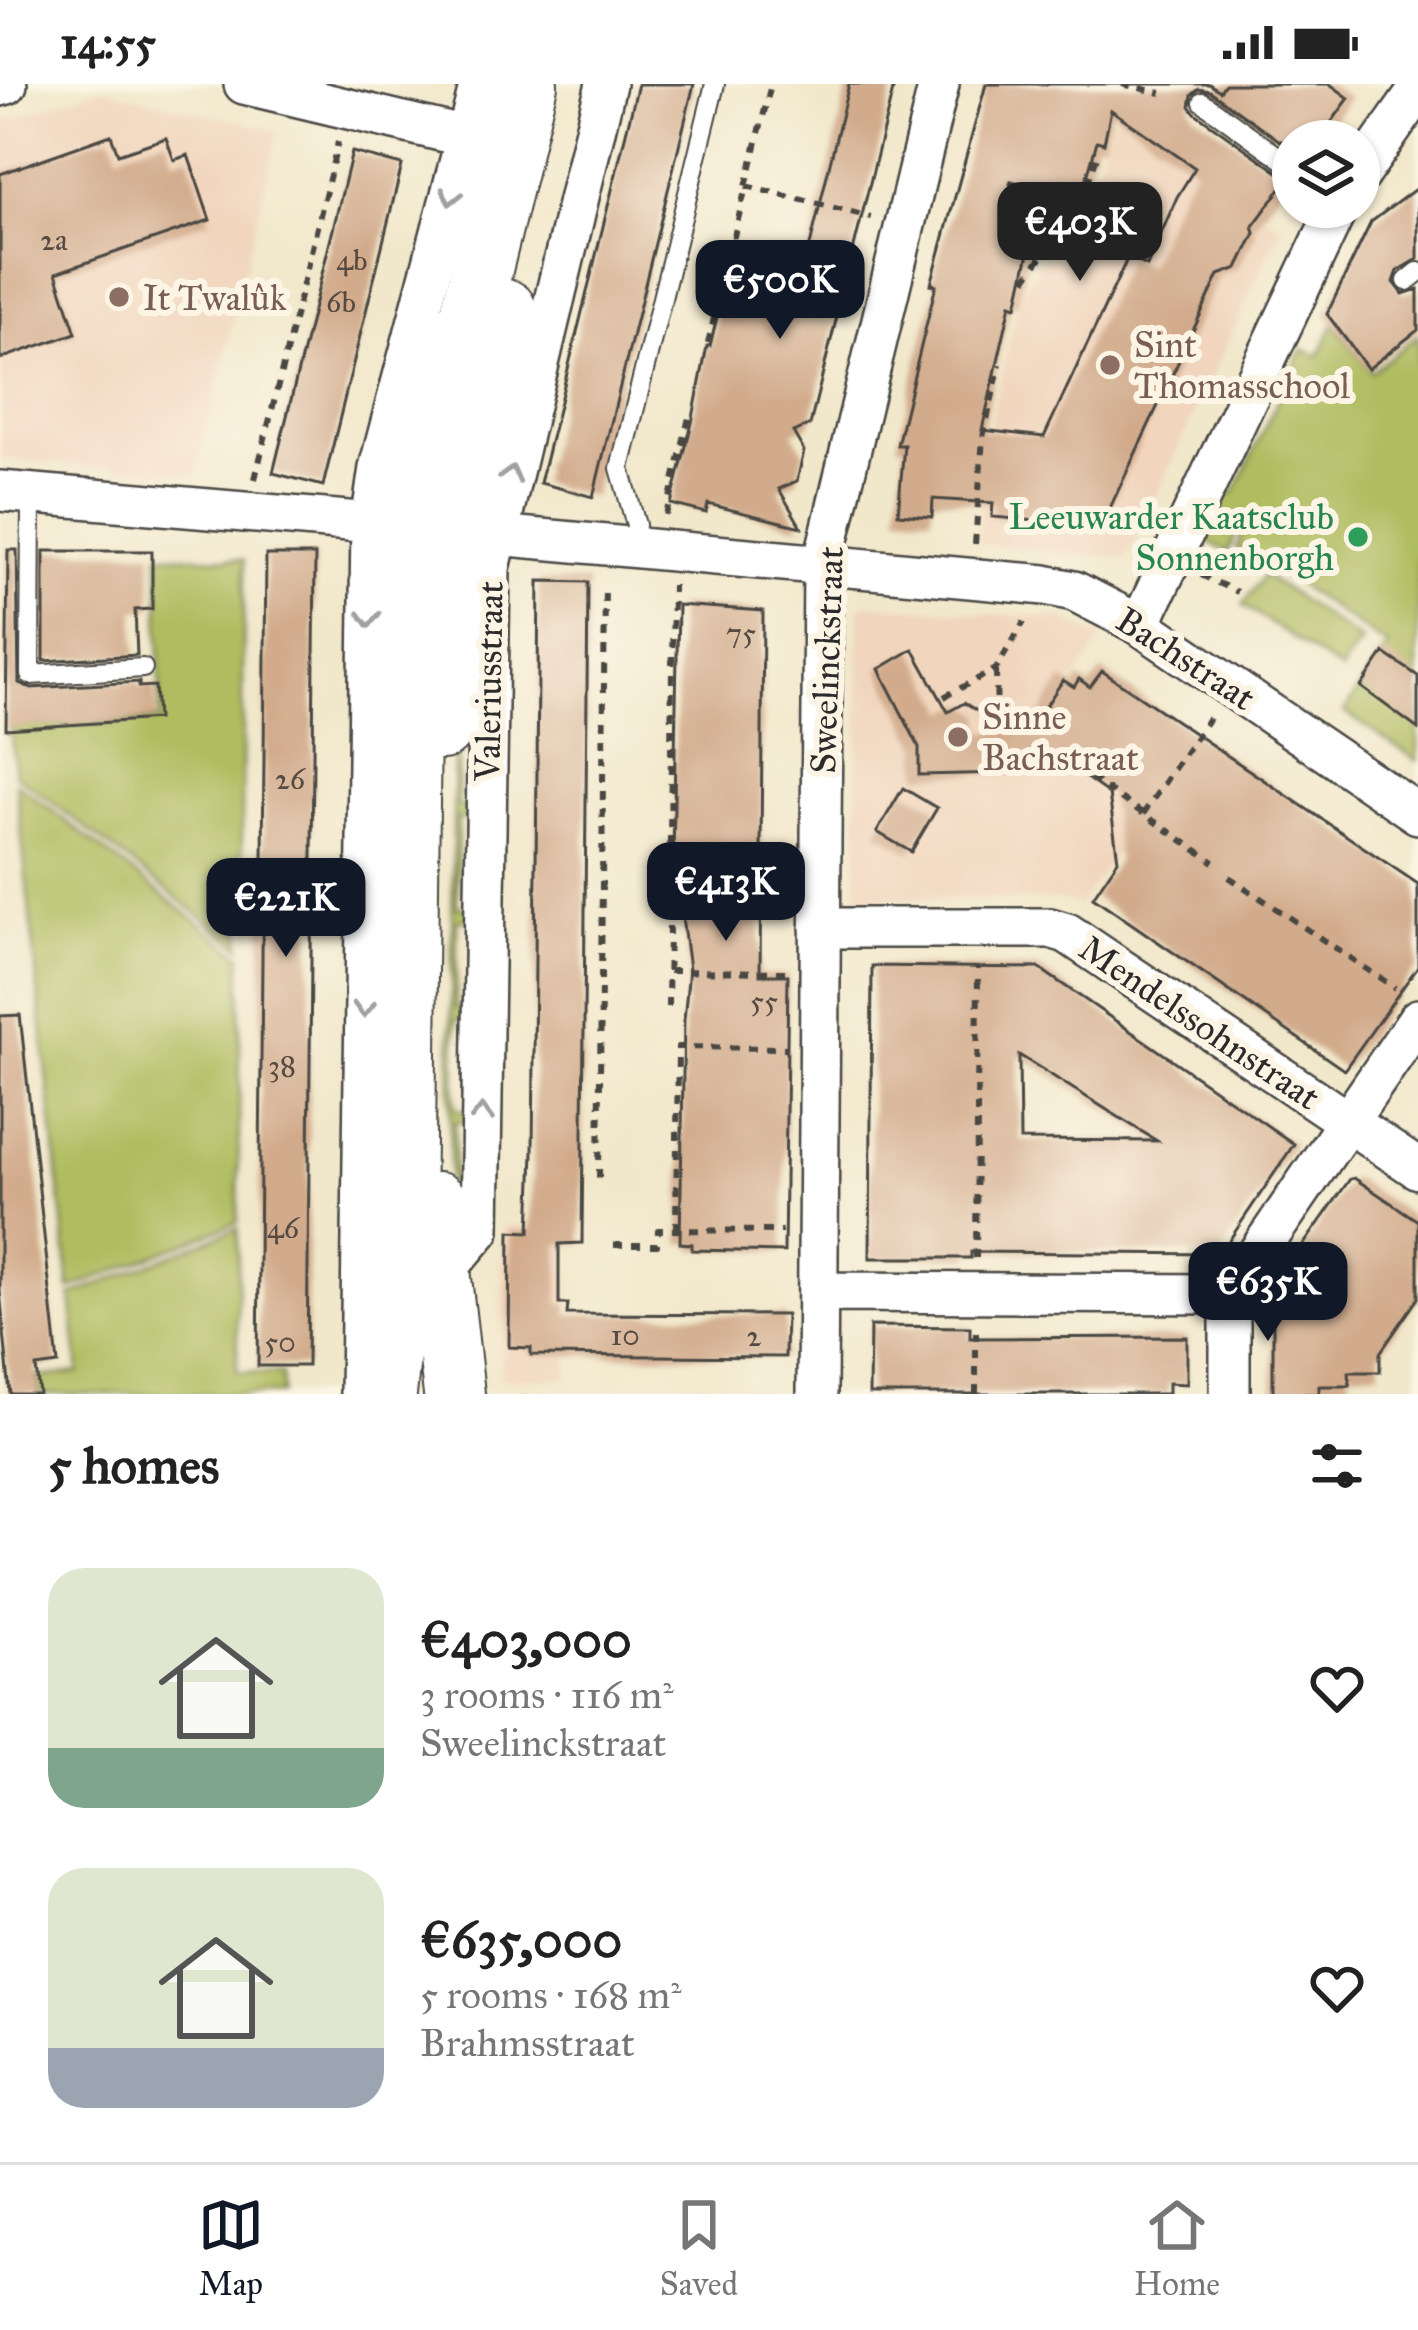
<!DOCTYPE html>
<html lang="en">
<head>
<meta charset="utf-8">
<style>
	:root { --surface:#fff; --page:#f2f2f2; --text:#222; --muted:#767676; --line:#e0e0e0; --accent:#111827 }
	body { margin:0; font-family:"IM FELL Great Primer",serif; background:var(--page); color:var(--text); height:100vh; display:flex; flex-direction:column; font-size:45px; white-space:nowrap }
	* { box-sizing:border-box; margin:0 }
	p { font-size:39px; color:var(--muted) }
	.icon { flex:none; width:66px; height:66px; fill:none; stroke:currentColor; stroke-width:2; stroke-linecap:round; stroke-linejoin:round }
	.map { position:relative; height:1310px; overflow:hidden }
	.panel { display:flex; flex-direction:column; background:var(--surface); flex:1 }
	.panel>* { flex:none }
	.controls { position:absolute; left:1272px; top:36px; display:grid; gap:24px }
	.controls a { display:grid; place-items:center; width:108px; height:108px; border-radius:50%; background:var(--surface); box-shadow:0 3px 9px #0004; font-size:60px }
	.price { position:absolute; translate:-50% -102px; padding:0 27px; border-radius:24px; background:var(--accent); color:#fff; font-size:39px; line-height:78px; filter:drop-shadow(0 3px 6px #0008) }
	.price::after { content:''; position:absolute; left:50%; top:72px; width:36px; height:27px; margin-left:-18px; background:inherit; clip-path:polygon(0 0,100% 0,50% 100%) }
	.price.on { background:#222; color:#fff }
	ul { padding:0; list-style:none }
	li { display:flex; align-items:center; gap:36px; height:300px; padding:0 48px }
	li span { display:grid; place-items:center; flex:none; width:336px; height:240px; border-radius:36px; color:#555 }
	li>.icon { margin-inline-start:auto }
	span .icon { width:144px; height:144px; fill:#fffc; stroke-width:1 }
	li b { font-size:51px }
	h2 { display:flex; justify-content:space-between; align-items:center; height:144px; padding:0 48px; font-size:51px }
	.status { display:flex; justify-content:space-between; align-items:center; height:84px; padding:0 60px; background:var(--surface); direction:ltr }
	.status svg { height:33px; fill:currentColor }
	.tab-bar { display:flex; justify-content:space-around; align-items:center; height:168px; border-top:3px solid var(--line); background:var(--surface); font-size:33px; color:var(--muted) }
	.tab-bar a { display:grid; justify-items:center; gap:6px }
	.tab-bar .on { color:var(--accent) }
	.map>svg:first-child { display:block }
	.built { fill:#f1d5bd }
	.green { fill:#afbc5e; stroke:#6d7444; stroke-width:3 }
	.building { fill:#d2ab8c; fill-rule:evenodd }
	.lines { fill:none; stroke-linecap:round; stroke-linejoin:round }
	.lane-casing { stroke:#494743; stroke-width:22 }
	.street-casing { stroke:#494743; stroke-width:44 }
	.primary-casing { stroke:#494743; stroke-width:64 }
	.path { stroke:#494743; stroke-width:6; stroke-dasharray:9 9; stroke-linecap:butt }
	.lane { stroke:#fff; stroke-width:18 }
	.street { stroke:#fff; stroke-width:39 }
	.primary { stroke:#fff; stroke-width:60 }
	.oneway { stroke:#a0a0a0 }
	.education-dot { fill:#8d6e63; stroke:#fcf5e5; stroke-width:4.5 }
	.leisure-dot { fill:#2e9e5b; stroke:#fcf5e5; stroke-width:4.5 }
	.labels { text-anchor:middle; stroke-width:12; stroke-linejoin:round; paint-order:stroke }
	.number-label { font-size:30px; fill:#554b43 }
	.education-label { font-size:36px; fill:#785e54; stroke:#fcf5e5; text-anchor:start }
	.leisure-label { font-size:36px; fill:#27864d; stroke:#fcf5e5; text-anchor:end }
	.street-label { font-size:36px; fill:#2b2b2b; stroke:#fcf5e5 }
</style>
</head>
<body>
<div class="status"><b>14:55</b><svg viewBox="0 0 49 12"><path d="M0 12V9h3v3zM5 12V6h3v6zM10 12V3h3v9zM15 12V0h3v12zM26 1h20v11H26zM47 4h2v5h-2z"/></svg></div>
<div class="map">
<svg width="1418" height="1310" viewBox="0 0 1418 1310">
	<rect width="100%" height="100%" fill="#fcf5e5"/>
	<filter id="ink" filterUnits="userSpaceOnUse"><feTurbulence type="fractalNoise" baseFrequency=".00833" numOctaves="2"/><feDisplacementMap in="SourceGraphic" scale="24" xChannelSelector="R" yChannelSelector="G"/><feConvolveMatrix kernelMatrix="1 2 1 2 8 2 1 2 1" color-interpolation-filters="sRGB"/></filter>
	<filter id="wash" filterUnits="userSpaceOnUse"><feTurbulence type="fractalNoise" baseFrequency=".004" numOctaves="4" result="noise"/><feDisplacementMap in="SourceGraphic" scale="48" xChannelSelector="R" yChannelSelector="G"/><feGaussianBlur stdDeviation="2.7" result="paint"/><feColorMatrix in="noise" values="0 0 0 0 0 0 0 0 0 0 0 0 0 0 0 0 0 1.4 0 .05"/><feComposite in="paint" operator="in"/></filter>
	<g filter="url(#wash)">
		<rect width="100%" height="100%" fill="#f1e7ca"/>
		<path class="built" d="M 100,4 L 278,47 L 195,391 L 0,374 L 0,39 Z
			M 1123,5 L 1141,46 L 1281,143 L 1127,474 L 978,460 L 986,354 L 1021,208 L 1086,114 L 1113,33 L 1117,33 Z
			M 863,520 L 1062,535 L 1103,554 L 1055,625 L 1059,630 L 1059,675 L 1140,733 L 1079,821 L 1058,816 L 857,813 L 859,527 Z
			M 503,1142 L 567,1144 L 568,1294 L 501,1294 Z"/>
		<path class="green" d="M 1334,240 L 1371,288 L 1418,251 L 1418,677 L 1344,628 L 1388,562 L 1257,473 L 1236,465 L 1245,443 L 1240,442 L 1228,468 L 1204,456 L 1227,407 L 1234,409 L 1302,265 L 1319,272 Z
			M 159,470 L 244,476 L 241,863 L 15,690 L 10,643 L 160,636 Z
			M 1264,491 L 1361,557 L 1341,587 L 1243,521 Z
			M 455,580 L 459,634 L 458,722 L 471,723 L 471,734 L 458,735 L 457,823 L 470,824 L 470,835 L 457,836 L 456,924 L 469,925 L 469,936 L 456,936 L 455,1025 L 468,1026 L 468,1037 L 455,1038 L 454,1126 L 449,1134 Z
			M 16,699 L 241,871 L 238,1138 L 70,1205 Z
			M 238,1144 L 237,1288 L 282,1290 L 282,1310 L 39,1310 L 38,1293 L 79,1288 L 71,1212 Z"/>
		<g id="blocks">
			<path class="building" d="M 638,0 L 694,0 L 593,413 L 540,399 Z
				M 849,0 L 891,0 L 893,6 L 810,341 L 793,348 L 804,367 L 797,397 L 779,405 L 801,443 L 708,420 L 706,429 L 671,420 L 692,339 L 707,262 L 710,262 L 722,213 L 751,221 L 765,165 L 807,174 Z
				M 986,0 L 1209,0 L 1220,7 L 1225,0 L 1330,0 L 1349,14 L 1318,57 L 1280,57 L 1210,7 L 1199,5 L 1192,11 L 1190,22 L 1195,29 L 1288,95 L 1253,142 L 1255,149 L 1238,184 L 1219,191 L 1102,441 L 1069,425 L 1062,439 L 992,433 L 993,419 L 933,415 L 932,433 L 898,430 L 904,361 L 897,361 L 936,201 L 931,200 ZM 1111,26 L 1195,84 L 1177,113 L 1147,182 L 1128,173 L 1044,353 L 982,346 L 1011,220 L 1017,222 L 1033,151 L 1038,152 L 1042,128 L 1063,132 L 1069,111 L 1081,114 L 1097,57 L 1104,59 Z
				M 111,51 L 118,70 L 166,54 L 174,76 L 188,71 L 210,136 L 56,189 L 76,249 L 0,275 L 0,90 Z
				M 352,68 L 402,81 L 323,402 L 273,389 Z
				M 1418,103 L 1418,175 L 1398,187 L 1394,198 L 1403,210 L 1418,205 L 1418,246 L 1368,285 L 1327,230 L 1371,138 Z
				M 8,466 L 17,466 L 19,599 L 31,604 L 139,598 L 139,603 L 155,602 L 157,635 L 6,645 Z
				M 44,467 L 152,467 L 152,525 L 135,526 L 137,571 L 44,577 Z
				M 266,471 L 315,471 L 307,1282 L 258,1282 Z
				M 539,497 L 588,498 L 582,1159 L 559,1160 L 559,1220 L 568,1220 L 567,1230 L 786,1231 L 785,1273 L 531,1271 L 531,1264 L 509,1263 L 510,1147 L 530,1148 L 533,1068 Z
				M 678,521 L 763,527 L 760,891 L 788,891 L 784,1168 L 692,1166 L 692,1160 L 680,1159 L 684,936 L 689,885 L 681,825 L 672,824 Z
				M 913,565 L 948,628 L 964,619 L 982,630 L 983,648 L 1030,646 L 1063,596 L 1074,603 L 1079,595 L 1090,603 L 1102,587 L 1418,800 L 1418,882 L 1344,986 L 1093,813 L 1118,776 L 1109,710 L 1054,671 L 1053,688 L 919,691 L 919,663 L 879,585 Z
				M 1384,569 L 1418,592 L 1418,645 L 1361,603 Z
				M 903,704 L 937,724 L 911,768 L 877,748 Z
				M 872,882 L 1039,884 L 1294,1060 L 1220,1170 L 971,1168 L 971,1174 L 870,1174 ZM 1019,971 L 1157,1057 L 1020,1056 Z
				M 20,931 L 58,1280 L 36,1283 L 39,1310 L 10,1310 L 0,1207 L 0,932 Z
				M 1354,1094 L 1418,1137 L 1418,1214 L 1380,1269 L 1380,1288 L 1349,1288 L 1350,1302 L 1319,1302 L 1319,1310 L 1273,1310 L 1273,1204 L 1350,1095 Z
				M 870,1242 L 970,1243 L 970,1254 L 1187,1253 L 1187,1300 L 1168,1299 L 1168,1310 L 869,1310 Z"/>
		</g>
	</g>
	<g filter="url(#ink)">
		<use href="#blocks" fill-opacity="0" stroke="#494743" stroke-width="3"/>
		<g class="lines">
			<g class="lane-casing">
				<path id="lane" d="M 1203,18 L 1293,83
					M 1407,197 L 1418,188
					M 31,409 L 30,591 L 143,584
					M 634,463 L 636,441 L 620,384 L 715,0"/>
			</g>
			<g class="street-casing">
				<path id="street" d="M 244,0 L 466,53
					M 0,2 L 7,0
					M 1359,91 L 1418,7
					M 0,407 L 395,441
					M 497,451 L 1045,501 L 1074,507 L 1140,541 L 1418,730
					M 1140,541 L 1338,123
					M 820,844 L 1050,844 L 1067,849 L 1418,1085
					M 441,1192 L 480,1146 L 490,484 L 606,0
					M 819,1208 L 1230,1210
					M 360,1310 L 371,439 L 379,384 L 480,0
					M 817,1310 L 823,480 L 939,0
					M 1230,1310 L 1230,1210 L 1418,935"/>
			</g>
			<g class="primary-casing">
				<path id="primary" d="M 442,645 C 443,587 442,528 451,470 C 463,387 486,307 506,226
					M 437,1119 L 437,1159 L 454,1310
					M 386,1310 L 404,1140 L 410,635 L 398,535 L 402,442 L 416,362 L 471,230 L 527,0"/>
			</g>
			<path class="path" d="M 1122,0 L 1161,9
				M 1009,98 L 1081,116 L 1021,202
				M 746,102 L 871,133
				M 1081,116 L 1098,70
				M 708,259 L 771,0
				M 255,395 L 338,58
				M 666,431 L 690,329
				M 975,460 L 983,353 L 1000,280
				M 1201,491 L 1237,508
				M 996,587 L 997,637
				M 944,613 L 996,585 L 1024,538
				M 1091,694 L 1214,778
				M 1143,730 L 1209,634
				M 1229,793 L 1395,904
				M 669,887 L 785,888
				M 668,923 L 673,501
				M 599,1094 L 605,500
				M 676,1146 L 678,963 L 786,964
				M 614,1161 L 657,1161 L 658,1146 L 782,1147
				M 976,1174 L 978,882
				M 976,1310 L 976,1248"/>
			<use href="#lane" class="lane"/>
			<use href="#street" class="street"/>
			<use href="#primary" class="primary"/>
		</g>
		<defs><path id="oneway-chevron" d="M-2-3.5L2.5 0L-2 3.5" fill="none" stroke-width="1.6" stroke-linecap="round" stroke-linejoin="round" transform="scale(3)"/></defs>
		<g class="oneway">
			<use href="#oneway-chevron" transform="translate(451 113) rotate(104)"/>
			<use href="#oneway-chevron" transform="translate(511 390) rotate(-76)"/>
			<use href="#oneway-chevron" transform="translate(369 535) rotate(91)"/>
			<use href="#oneway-chevron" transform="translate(364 925) rotate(91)"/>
			<use href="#oneway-chevron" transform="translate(482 1029) rotate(-89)"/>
		</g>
	</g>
	<g class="education-dot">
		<circle cx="119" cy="213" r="12"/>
		<circle cx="1110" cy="281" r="12"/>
		<circle cx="958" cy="653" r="12"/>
	</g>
	<circle class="leisure-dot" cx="1358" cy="453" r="12"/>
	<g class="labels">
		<g class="number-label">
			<text x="54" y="166">2a</text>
			<text x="352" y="186">4b</text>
			<text x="341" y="228">6b</text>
			<text x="741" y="559">75</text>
			<text x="290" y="705">26</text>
			<text x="764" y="927">55</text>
			<text x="282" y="992">38</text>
			<text x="283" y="1154">46</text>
			<text x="625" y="1261">10</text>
			<text x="754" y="1262">2</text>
			<text x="280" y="1268">50</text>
		</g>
		<g class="education-label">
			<text x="143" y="226">It Twalûk</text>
			<text x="1134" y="273">Sint<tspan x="1134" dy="41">Thomasschool</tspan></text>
			<text x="982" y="645">Sinne<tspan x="982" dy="41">Bachstraat</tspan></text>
		</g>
		<g class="leisure-label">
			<text x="1334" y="445">Leeuwarder Kaatsclub<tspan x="1334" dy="41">Sonnenborgh</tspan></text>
		</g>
		<g class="street-label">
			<text transform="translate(1186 574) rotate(33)" y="13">Bachstraat</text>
			<text transform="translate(826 576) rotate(-88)" y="13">Sweelinckstraat</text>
			<text transform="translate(488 597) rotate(-89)" y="13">Valeriusstraat</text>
			<text transform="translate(1200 938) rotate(34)" y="13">Mendelssohnstraat</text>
		</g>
	</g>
</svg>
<div class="controls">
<a><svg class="icon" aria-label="layers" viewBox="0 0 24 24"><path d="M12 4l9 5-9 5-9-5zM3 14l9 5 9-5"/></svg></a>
</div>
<b class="price on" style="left:1080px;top:200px">€403K</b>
<b class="price" style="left:780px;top:258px">€500K</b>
<b class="price" style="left:726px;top:860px">€413K</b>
<b class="price" style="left:286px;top:876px">€221K</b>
<b class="price" style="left:1268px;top:1260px">€635K</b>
</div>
<section class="panel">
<h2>5 homes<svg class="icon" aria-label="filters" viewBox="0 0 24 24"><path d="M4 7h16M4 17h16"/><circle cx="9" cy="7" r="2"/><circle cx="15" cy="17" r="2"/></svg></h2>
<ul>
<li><span style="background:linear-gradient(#dfe7d0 75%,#7fa58c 0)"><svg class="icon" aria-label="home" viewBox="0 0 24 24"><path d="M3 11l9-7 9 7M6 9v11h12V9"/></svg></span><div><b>€403,000</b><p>3 rooms · 116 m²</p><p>Sweelinckstraat</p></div><svg class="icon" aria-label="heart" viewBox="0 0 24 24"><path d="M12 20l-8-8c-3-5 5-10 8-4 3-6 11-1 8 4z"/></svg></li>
<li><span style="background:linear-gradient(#dfe7d0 75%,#9aa5b1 0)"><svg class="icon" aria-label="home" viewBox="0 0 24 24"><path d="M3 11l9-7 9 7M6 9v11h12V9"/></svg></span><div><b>€635,000</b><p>5 rooms · 168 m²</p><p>Brahmsstraat</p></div><svg class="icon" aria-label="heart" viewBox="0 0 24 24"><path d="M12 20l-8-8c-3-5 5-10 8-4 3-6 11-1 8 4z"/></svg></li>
</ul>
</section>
<nav class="tab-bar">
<a class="on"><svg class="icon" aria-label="map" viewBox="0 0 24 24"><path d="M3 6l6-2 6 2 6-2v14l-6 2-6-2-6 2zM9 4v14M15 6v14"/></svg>Map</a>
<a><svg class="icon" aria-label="saved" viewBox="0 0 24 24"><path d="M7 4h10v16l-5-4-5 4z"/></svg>Saved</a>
<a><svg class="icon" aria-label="home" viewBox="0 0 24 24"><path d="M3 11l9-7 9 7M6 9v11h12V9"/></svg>Home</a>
</nav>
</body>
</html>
